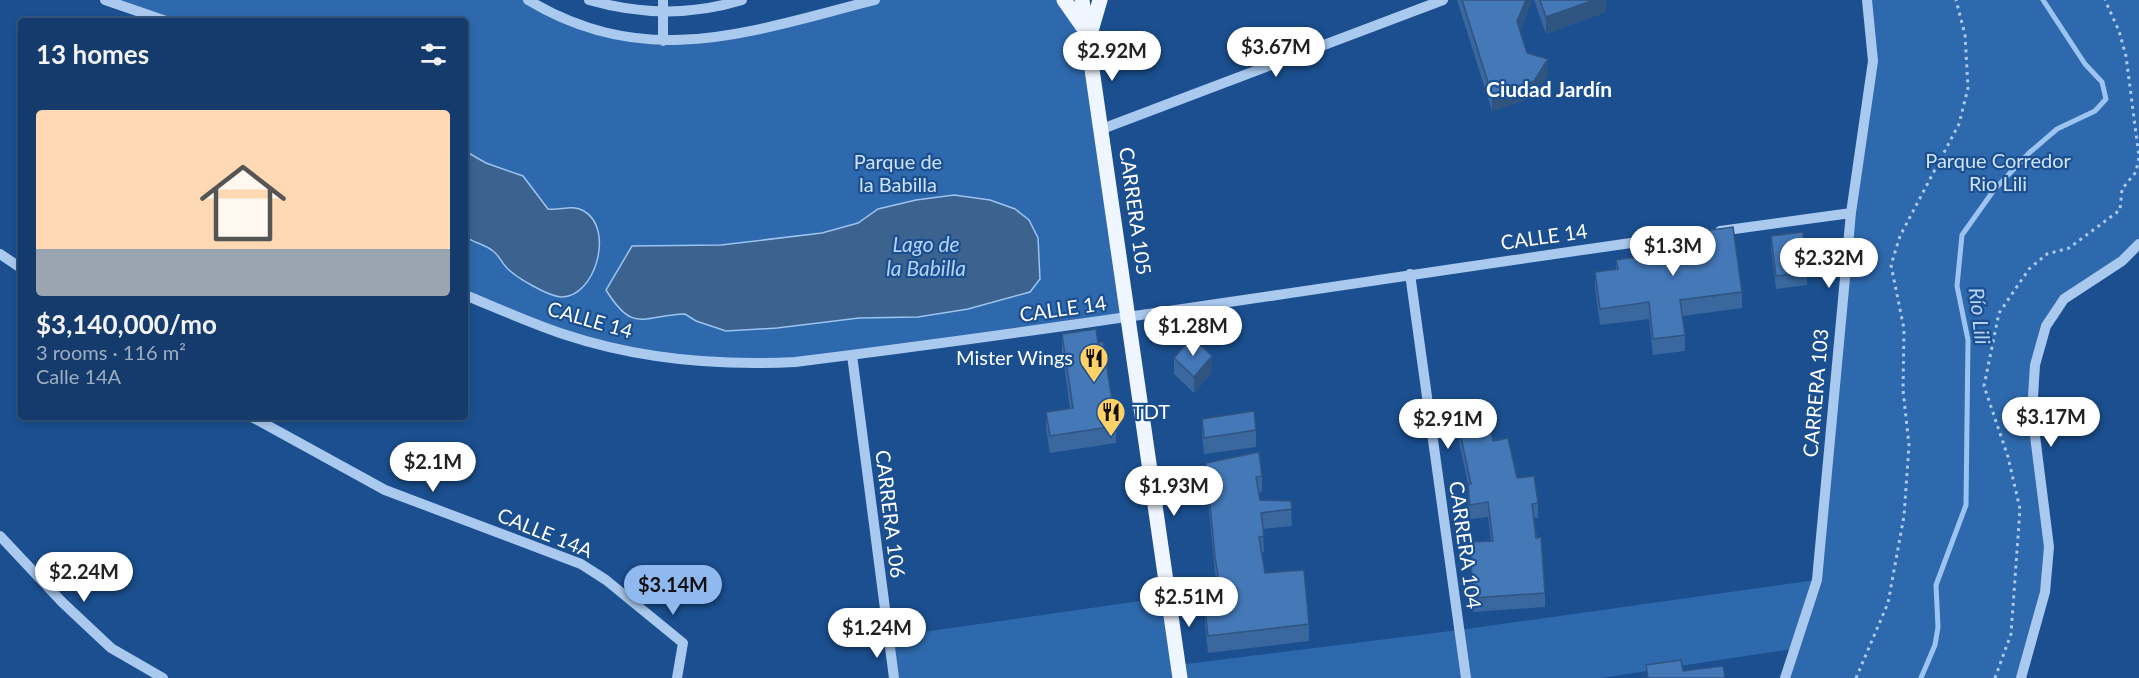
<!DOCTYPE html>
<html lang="en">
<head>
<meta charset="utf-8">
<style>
	:root { --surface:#143b6b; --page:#1d4271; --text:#f1f3f6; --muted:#9dadc1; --line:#33557e; --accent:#90b9f0 }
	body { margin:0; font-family:Lato,sans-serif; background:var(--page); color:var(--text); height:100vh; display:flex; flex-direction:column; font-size:22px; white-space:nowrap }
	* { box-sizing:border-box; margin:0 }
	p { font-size:20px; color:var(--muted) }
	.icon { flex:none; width:33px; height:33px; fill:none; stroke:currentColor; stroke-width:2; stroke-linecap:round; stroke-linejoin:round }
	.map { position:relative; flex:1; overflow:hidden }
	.drawer { position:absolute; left:18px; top:18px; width:450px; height:402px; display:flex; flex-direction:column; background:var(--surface); border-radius:6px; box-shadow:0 3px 9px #0003,0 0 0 2px var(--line) }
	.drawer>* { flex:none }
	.price { position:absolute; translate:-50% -51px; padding:0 14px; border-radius:21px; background:#fff; color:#222; font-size:20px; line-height:39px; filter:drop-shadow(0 2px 3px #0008) }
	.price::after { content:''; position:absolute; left:50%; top:36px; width:18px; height:14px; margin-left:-9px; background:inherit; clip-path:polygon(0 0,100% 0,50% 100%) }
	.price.selected { background:var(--accent); color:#111 }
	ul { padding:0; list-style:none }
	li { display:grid; align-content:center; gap:12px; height:318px; padding:0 18px }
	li+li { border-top:2px solid var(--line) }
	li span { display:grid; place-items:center; height:186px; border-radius:6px; color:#555 }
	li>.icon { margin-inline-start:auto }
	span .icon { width:108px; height:108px; fill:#fffc; stroke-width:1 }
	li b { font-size:26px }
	h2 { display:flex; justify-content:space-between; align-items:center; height:72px; padding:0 18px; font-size:26px }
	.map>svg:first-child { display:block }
	.green { fill:#2e69ad }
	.water { fill:#3c6290; stroke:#9cc4f0; stroke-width:1.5 }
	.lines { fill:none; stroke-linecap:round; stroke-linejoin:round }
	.stream { stroke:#9cc4f0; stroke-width:5 }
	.path { stroke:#a9c9ee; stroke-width:3; stroke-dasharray:3 4.5; stroke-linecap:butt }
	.minor { stroke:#a9c9ee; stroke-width:10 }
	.major { stroke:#f0f6ff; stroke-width:15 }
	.wall { fill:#3a679d }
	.shaded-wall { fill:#305480 }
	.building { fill:#4478b7; stroke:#305480; stroke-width:1.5 }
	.labels { text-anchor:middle; stroke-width:4.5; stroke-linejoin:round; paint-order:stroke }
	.park-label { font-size:20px; fill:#cfe3fa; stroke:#1b4f8f }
	.street-label { font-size:20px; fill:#fff; stroke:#1b4f8f }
	.poi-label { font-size:20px; fill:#fff; stroke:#1b4f8f; text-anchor:end }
	.neighbourhood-label { font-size:21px; font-weight:bold; fill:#fff; stroke:#1b4f8f }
	.water-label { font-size:21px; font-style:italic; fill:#b5d3f5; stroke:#1b4f8f }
</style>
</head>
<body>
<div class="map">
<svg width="2139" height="678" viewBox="0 0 2139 678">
	<rect width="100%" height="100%" fill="#1b4f8f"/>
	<path class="green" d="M 105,0 L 528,0 L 581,26 L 698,41 L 875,0 L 1064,0 L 1078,18 L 1129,318 L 852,355 L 695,362 L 564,334 L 465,295 L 465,21 L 166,21 Z
		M 1867,0 L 2139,0 L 2139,244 L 2064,299 L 2046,326 L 2032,412 L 2049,547 L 2021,678 L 1785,678 L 1792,649 L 1601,678 L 894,678 L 888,637 L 1168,597 L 1178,665 L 1459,630 L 1816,580 L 1873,61 Z"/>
	<path class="water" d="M 465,151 L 486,163 L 523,176 L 548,209 C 560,211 572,204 584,211 C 615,229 595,298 561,297 C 548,296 517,278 508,269 C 502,264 499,255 493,251 C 485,244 473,243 465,236 Z
		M 954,195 L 990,200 L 1015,209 L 1029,220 L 1038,238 L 1040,279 L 1030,292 L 968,309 L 918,317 L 859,318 L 777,328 L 726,331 L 696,321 L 685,314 C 643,315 634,335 606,290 L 632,246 L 721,245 L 822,233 L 858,223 L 878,209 L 916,200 Z"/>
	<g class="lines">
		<path class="stream" d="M 1921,678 L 1935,645 L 1938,627 L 1936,585 L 1966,505 L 1968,340 L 1957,286 L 1962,235 L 1994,190 L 2029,153 L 2057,129 L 2095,111 L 2106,99 L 2102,82 L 2085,64 L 2043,0"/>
		<path class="path" d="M 1856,678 L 1888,603 L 1904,516 L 1909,445 L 1903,390 L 1904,329 L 1891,265 L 1900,236 L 1959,124 L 1968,88 L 1965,35 L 1956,0
			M 1995,678 L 2011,634 L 2020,509 L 2008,457 L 1984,386 L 1999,313 L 2029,269 L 2047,254 L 2069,248 L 2120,210 L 2122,189 L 2136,172 L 2139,157 L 2126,56 L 2119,31 L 2105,0"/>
		<path class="minor" d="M 105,0 L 166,21
			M 528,0 C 648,72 751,31 875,0
			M 589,0 C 641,15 690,16 742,0
			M 663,0 L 663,41
			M 1102,129 L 1443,0
			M 1720,231 L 1851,213
			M 0,254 L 21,268
			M 1410,274 L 1466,678
			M 465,295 C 497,308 530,323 563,334 C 638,359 716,366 795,362 C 1093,325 1389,277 1687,235
			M 852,355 L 894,678
			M 252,417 L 385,490 L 581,564 L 606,580 L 683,643 L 677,678
			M 0,536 L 62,602 L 111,648 L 163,678
			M 1785,678 L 1817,580 L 1851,213 L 1873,61 L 1867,0
			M 2021,678 L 2045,592 L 2049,547 L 2032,412 L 2035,365 L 2046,326 L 2064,299 L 2122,261 L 2139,244"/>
		<path class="major" d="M 1064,0 L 1083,27
			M 1082,0 L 1180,678
			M 1091,31 L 1100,0"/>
	</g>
	<path class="wall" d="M 1457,0 L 1532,0 L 1520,31 L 1527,53 L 1548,75 L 1534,97 L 1492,111 Z
		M 1534,0 L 1606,0 L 1606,12 L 1546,34 Z
		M 1675,235 L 1742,292 L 1742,308 L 1683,316 L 1685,335 L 1685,351 L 1653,355 L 1649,319 L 1600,325 L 1595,288 L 1595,272 L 1616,269 L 1616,260 L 1634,257 L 1634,248 L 1675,242 Z
		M 1771,236 L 1807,273 L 1807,285 L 1776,289 L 1771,248 Z
		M 1062,334 L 1098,343 L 1116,426 L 1116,443 L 1050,453 L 1046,429 L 1046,412 L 1070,409 L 1062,350 Z
		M 1174,358 L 1212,372 L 1194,393 L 1174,374 Z
		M 1202,419 L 1256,430 L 1256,447 L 1204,454 L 1202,435 Z
		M 1459,428 L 1493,441 L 1517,478 L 1538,503 L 1538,518 L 1534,518 L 1545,593 L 1545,607 L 1473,612 L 1470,556 L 1470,542 L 1491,541 L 1488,517 L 1470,519 L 1468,499 L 1468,484 L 1459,442 Z
		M 1206,463 L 1262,476 L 1262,492 L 1259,493 L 1260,500 L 1291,501 L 1292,526 L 1263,529 L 1264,552 L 1262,553 L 1265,573 L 1309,624 L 1309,641 L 1208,653 L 1205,625 L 1205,609 L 1221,607 L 1215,573 L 1206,479 Z"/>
	<path class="shaded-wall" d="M 1526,0 L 1532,0 L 1517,38 L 1517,21 Z
		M 1594,0 L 1606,0 L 1606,12 L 1546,34 L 1546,17 Z
		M 1548,59 L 1548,75 L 1534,97 L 1492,111 L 1492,95 Z
		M 1212,356 L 1212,372 L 1194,393 L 1194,377 Z"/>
	<path class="building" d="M 1462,0 L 1526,0 L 1517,21 L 1527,53 L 1548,59 L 1534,81 L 1492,95 Z
		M 1540,0 L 1594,0 L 1546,17 Z
		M 1733,227 L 1742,292 L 1680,300 L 1685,335 L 1653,339 L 1649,302 L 1600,309 L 1595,272 L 1618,269 L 1616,260 L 1635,257 L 1634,248 L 1676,242 L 1675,235 Z
		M 1803,232 L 1807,273 L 1776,276 L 1771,236 Z
		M 1096,329 L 1098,343 L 1103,342 L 1116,426 L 1050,436 L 1046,412 L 1073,408 L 1062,334 Z
		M 1192,337 L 1212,356 L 1194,377 L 1174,358 Z
		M 1254,411 L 1256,430 L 1204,438 L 1202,419 Z
		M 1489,422 L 1493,441 L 1508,438 L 1517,478 L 1534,476 L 1538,503 L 1532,504 L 1536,538 L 1541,537 L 1545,593 L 1473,598 L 1470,542 L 1493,541 L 1488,502 L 1470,505 L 1468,484 L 1471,484 L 1459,428 Z
		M 1259,452 L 1262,476 L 1256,477 L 1260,500 L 1291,501 L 1292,509 L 1261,513 L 1264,536 L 1259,537 L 1265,573 L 1304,570 L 1309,624 L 1208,636 L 1205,609 L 1223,606 L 1215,557 L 1206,463 Z
		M 1681,660 L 1683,671 L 1723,666 L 1725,678 L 1648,678 L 1646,665 Z"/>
	<defs>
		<g id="restaurant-pin" transform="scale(1.5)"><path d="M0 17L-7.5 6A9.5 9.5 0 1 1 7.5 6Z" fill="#ffd166" stroke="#1b4f8f"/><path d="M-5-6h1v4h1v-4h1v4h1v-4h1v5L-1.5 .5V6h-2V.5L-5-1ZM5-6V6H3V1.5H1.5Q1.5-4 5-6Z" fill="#111"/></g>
	</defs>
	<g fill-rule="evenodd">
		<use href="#restaurant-pin" x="1094" y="358"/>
		<use href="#restaurant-pin" x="1111" y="412"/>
	</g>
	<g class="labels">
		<g class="park-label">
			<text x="1998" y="168">Parque Corredor<tspan x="1998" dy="23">Rio Lili</tspan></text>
			<text x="898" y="169">Parque de<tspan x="898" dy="23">la Babilla</tspan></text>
		</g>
		<g class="street-label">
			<text transform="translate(1135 211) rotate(82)" y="7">CARRERA 105</text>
			<text transform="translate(1544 237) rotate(-8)" y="7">CALLE 14</text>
			<text transform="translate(1063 309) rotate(-8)" y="7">CALLE 14</text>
			<text transform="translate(590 320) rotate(16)" y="7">CALLE 14</text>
			<text transform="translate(1816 393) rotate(-85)" y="7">CARRERA 103</text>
			<text transform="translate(890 514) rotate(83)" y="7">CARRERA 106</text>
			<text transform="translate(545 533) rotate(22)" y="7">CALLE 14A</text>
			<text transform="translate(1465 545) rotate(82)" y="7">CARRERA 104</text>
		</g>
		<g class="poi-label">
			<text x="1073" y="365">Mister Wings</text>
			<text x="1132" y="419" text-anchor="start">TDT</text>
		</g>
		<g class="neighbourhood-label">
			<text x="1549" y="97">Ciudad Jardín</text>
		</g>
		<g class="water-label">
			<text x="926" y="252">Lago de<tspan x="926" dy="24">la Babilla</tspan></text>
			<text transform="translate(1979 316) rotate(83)" y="7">Río Lili</text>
		</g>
	</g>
</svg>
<b class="price" style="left:1276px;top:78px">$3.67M</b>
<b class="price" style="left:1112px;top:82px">$2.92M</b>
<b class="price" style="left:1673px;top:277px">$1.3M</b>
<b class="price" style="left:1829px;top:289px">$2.32M</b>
<b class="price" style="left:1193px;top:357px">$1.28M</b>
<b class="price" style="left:2051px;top:448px">$3.17M</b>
<b class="price" style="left:1448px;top:450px">$2.91M</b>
<b class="price" style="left:433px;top:493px">$2.1M</b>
<b class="price" style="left:1174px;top:517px">$1.93M</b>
<b class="price" style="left:84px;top:603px">$2.24M</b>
<b class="price selected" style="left:673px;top:616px">$3.14M</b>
<b class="price" style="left:1189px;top:628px">$2.51M</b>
<b class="price" style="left:877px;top:659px">$1.24M</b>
<section class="drawer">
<h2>13 homes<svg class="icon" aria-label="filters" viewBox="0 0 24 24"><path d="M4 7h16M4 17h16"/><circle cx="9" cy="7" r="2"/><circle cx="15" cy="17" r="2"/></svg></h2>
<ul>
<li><span style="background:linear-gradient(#ffd9b3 75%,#9aa5b1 0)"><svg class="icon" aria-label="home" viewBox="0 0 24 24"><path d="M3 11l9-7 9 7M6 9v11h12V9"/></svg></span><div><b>$3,140,000/mo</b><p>3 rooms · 116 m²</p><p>Calle 14A</p></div></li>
</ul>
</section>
</div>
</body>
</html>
